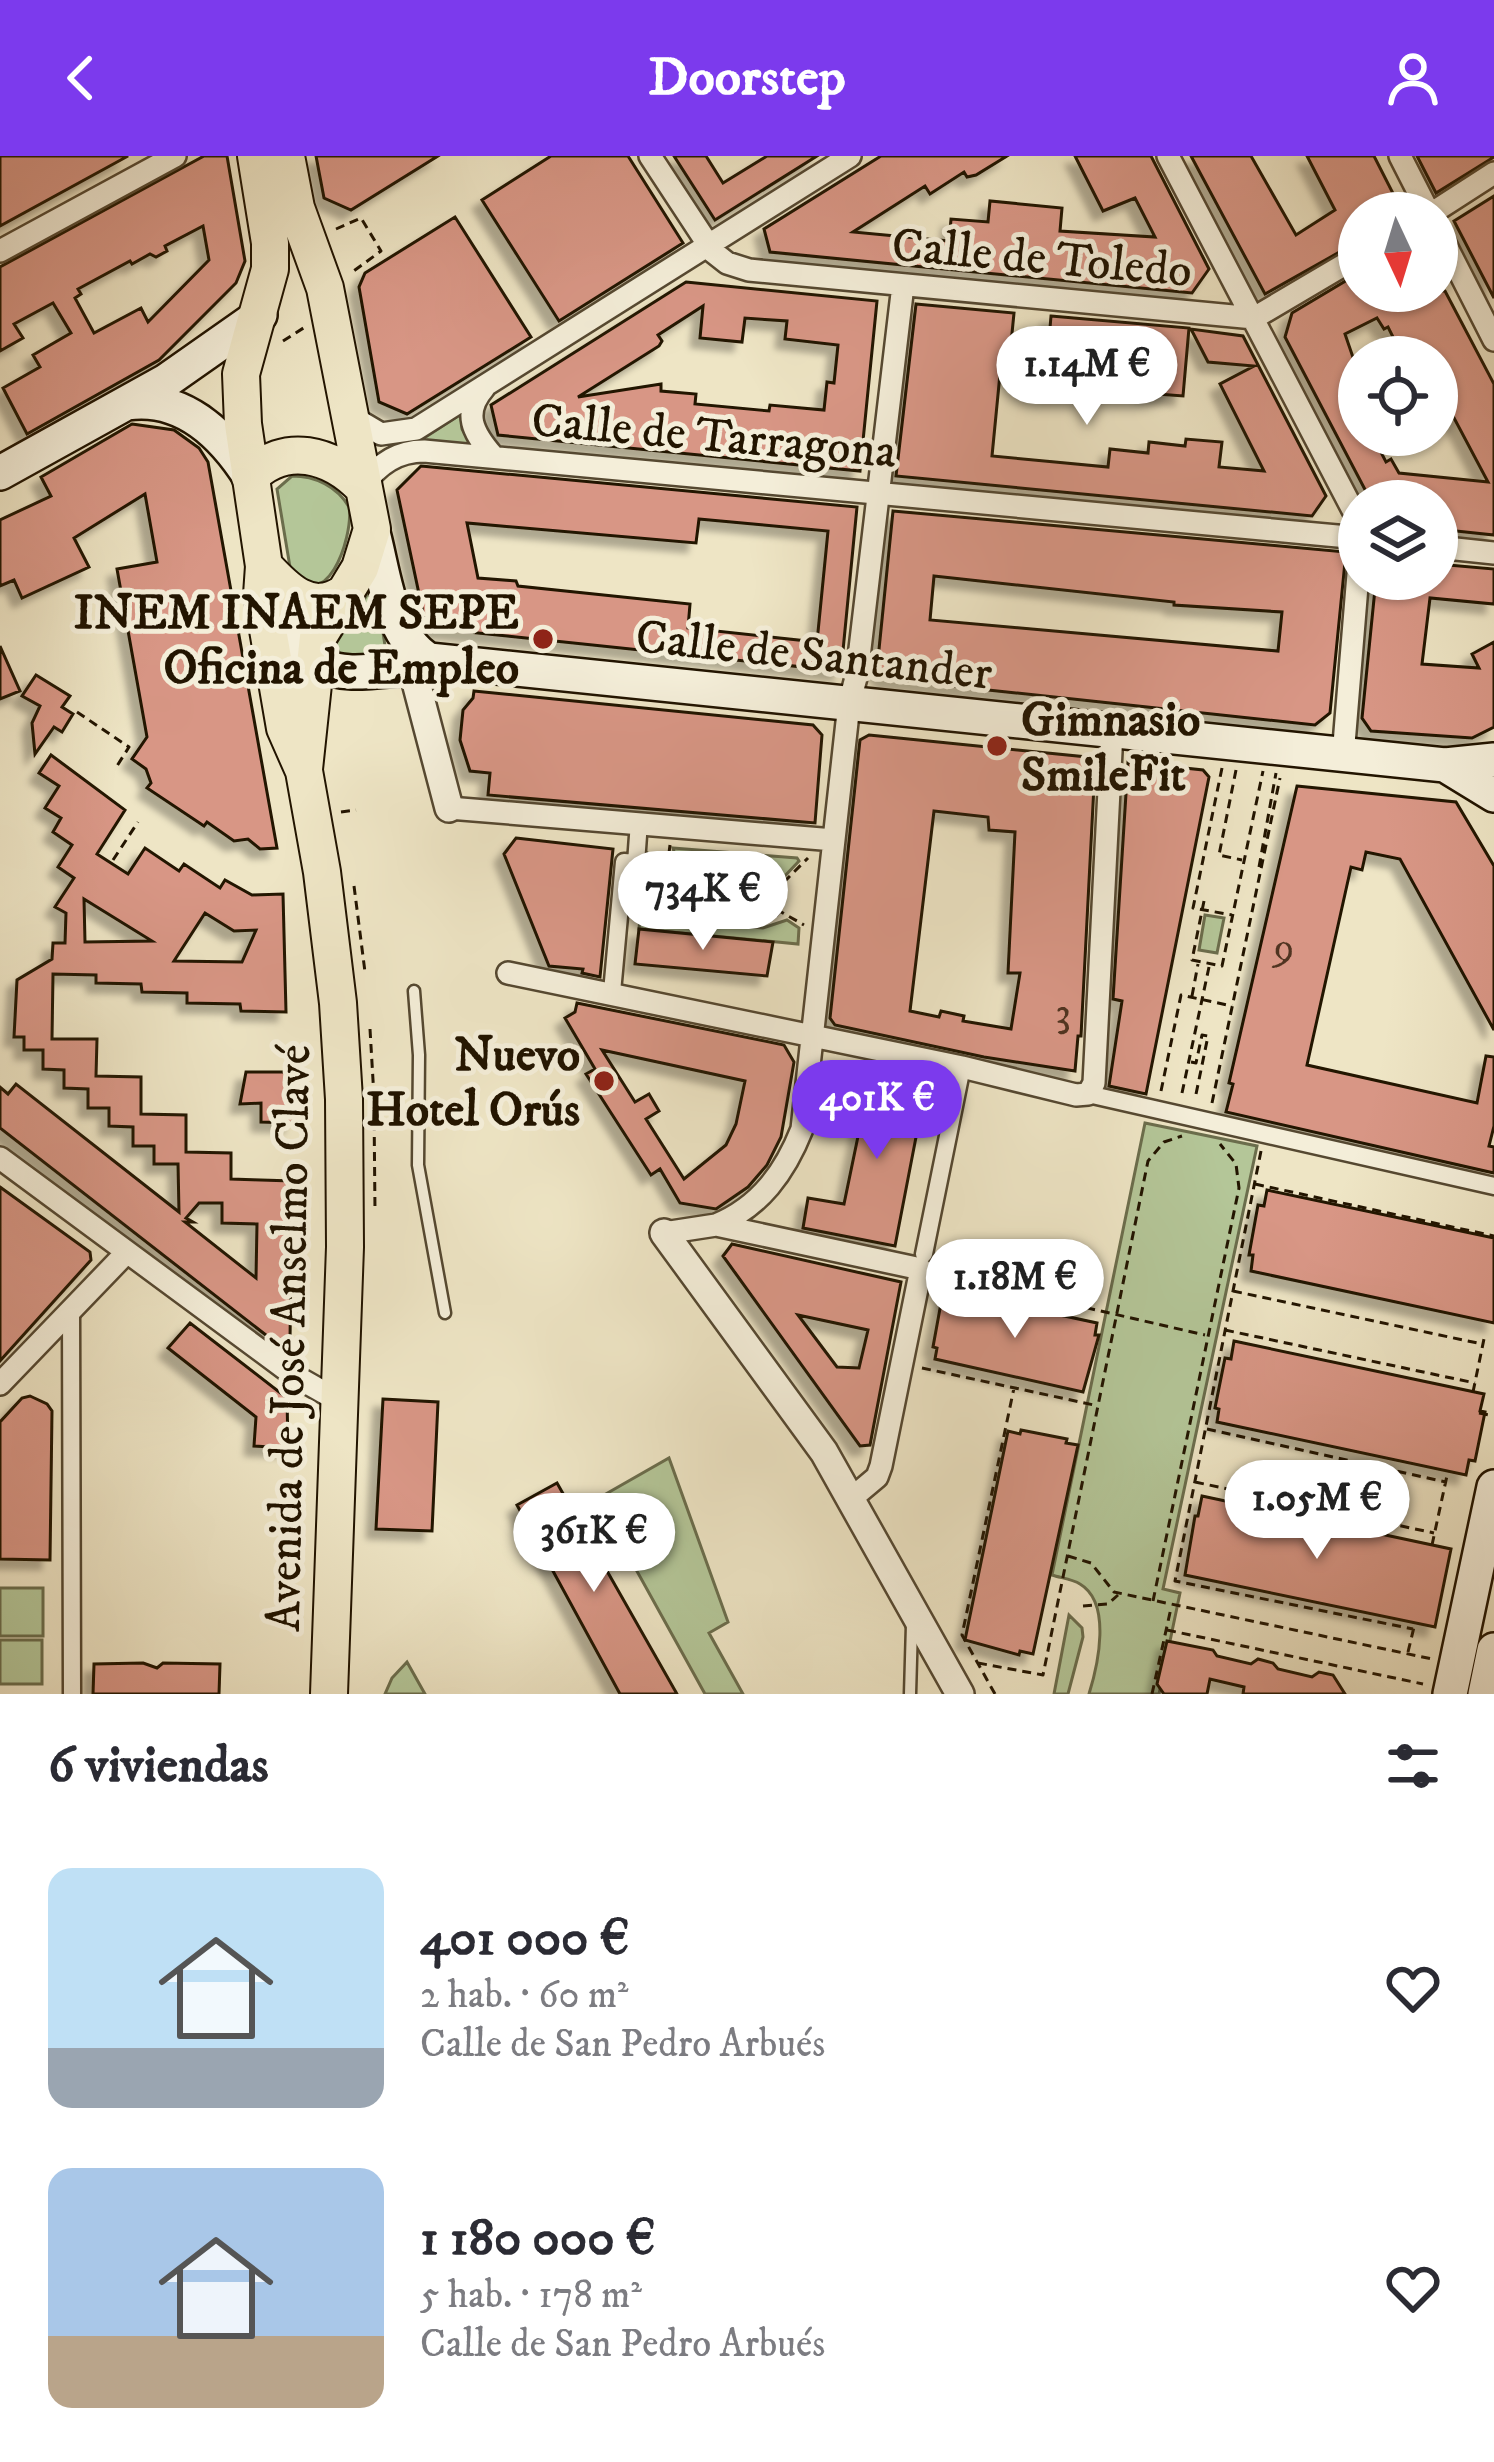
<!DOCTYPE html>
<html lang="es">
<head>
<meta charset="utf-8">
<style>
	:root { --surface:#fff; --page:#f2f2f3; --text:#2b2b33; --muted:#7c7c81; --accent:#7c3aed }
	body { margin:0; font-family:"IM FELL DW Pica",serif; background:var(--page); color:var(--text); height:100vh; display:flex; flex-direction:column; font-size:45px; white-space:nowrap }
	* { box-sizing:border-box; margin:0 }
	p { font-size:39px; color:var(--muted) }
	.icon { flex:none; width:66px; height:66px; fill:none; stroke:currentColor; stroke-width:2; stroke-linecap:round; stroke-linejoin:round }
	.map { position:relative; height:1538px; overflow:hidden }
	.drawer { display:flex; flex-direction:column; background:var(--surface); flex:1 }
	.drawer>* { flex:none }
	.needle { width:78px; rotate:176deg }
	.fabs { position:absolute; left:1338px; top:36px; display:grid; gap:24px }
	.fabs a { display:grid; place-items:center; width:120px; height:120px; border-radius:50%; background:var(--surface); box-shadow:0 3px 9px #0004; font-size:60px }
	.price { position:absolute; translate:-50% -102px; padding:0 27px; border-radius:42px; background:#fff; color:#222; font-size:39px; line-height:78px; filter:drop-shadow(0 3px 6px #0008) }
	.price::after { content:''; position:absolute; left:50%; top:72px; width:36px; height:27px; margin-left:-18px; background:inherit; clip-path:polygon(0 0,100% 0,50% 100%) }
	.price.selected { background:var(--accent); color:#fff }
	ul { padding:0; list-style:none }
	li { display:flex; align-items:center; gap:36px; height:300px; padding:0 48px }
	li span { display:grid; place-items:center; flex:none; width:336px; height:240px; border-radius:24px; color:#555 }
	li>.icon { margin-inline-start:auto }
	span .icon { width:144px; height:144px; fill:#fffc; stroke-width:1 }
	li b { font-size:51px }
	h2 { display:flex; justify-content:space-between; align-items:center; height:144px; padding:0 48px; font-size:51px }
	header { display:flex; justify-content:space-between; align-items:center; height:156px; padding:0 48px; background:var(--accent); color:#fff; font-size:54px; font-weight:700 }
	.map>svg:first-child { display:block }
	.green { fill:#b4c698; stroke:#6b6d4c; stroke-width:3 }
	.building { fill:#d89685; stroke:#221400; stroke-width:3; fill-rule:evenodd; filter:url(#shadow) }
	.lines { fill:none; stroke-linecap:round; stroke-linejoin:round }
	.service-casing { stroke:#554831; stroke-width:15 }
	.pedestrian-casing { stroke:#554831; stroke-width:21 }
	.minor-casing { stroke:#554831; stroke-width:26 }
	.tertiary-casing { stroke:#554831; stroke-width:32 }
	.secondary-casing { stroke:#221400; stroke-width:38 }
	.primary-casing { stroke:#221400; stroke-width:40 }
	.path { stroke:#221400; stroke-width:3; stroke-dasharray:9 6; stroke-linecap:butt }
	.service { stroke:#f4eed9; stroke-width:10 }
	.pedestrian { stroke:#f4eed9; stroke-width:16 }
	.minor { stroke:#f4eed9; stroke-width:21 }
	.tertiary { stroke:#f4eed9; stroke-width:27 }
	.secondary { stroke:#f4eed9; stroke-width:33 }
	.primary { stroke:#eee5c5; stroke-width:36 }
	.poi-dot { fill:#8f2418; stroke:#f4eed9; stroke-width:4.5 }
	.labels { text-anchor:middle; stroke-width:10; stroke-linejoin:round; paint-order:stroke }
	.number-label { font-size:42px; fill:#503421 }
	.street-label { font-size:48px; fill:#221400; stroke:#f4eed9 }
	.poi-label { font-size:48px; font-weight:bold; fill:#221400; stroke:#f4eed9; text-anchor:end }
</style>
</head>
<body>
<header><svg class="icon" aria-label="back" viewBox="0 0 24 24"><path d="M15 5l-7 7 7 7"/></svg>Doorstep<svg class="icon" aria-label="person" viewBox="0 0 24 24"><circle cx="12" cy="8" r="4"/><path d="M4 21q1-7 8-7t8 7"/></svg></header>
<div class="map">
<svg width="1494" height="1538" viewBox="0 0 1494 1538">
	<defs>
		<filter id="shadow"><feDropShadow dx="-9" dy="9" stdDeviation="3" flood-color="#0004"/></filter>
	</defs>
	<rect width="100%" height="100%" fill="#eee5c5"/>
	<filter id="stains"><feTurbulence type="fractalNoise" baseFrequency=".00167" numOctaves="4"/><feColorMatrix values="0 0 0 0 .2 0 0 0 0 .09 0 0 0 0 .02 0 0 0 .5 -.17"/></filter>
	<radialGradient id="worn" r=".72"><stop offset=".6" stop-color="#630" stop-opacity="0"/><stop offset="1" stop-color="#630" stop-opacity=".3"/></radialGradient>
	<path class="green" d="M 461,258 L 462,273 L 472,290 L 421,284 Z
		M 292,320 C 315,320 337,330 349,351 C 354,382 324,466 290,411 L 277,333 Z
		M 372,431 L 376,431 L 386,496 L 350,501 L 340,498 L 335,489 Z
		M 673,692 L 797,702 L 799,705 L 782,723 L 767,717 L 677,707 Z
		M 646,696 L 666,708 L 670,734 L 643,731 Z
		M681 739a16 16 0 1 1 32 0a16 16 0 1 1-32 0Z
		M 642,738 L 670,740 L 669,749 L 694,766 L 763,772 L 787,764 L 799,772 L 798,788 L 639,773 Z
		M 1205,759 L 1224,762 L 1217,797 L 1199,794 Z
		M 1145,967 L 1257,990 L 1163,1433 L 1180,1437 L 1159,1538 L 1089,1538 C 1098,1509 1112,1447 1080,1428 C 1072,1423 1061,1422 1052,1419 Z
		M 669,1302 L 728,1466 L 709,1477 L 743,1538 L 705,1538 L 597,1343 Z
		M 0,1432 L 43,1432 L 43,1480 L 0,1480 Z
		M 1069,1459 L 1082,1472 L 1083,1481 L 1068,1538 L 1054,1538 Z
		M 0,1484 L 42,1484 L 42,1528 L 0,1528 Z
		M 407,1506 L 425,1538 L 385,1538 L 392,1522 Z"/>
	<path class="building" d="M 0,0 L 128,0 L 0,70 Z
		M 204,0 L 227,0 L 245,105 L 236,127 L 159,204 L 27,278 L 3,232 L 40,211 L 33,199 L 71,177 L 53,147 L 14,168 L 23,182 L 0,195 L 0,111 ZM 203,70 L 209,104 L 148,166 L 141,152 L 94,177 L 75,142 L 81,138 L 78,133 L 130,105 L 132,108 L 150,98 L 156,101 L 167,95 L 165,90 Z
		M 316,0 L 438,0 L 351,54 L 324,42 Z
		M 551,0 L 628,0 L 683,87 L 559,165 L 482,44 Z
		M 674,0 L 706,0 L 723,27 L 767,0 L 817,0 L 715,64 Z
		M 881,0 L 1007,0 L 976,19 L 967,21 L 964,16 L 930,38 L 925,30 L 853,76 L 949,85 L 951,63 L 988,66 L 990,45 L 1062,52 L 1060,75 L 1155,81 L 1135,42 L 1103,55 L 1075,0 L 1151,0 L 1209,113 L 1192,137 L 770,96 L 764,73 Z
		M 1191,0 L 1251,0 L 1296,79 L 1335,54 L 1307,0 L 1374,0 L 1403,57 L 1359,57 L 1359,85 L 1265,138 Z
		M 1417,0 L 1494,0 L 1494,1 L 1436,37 Z
		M 1494,40 L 1494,142 L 1454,65 Z
		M 455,61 L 531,181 L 407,258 L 379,246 L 359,131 L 365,117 Z
		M 1359,117 L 1359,135 L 1445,135 L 1494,228 L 1494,379 L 1437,373 L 1437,345 L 1371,345 L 1285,181 L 1292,157 ZM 1377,162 L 1384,173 L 1388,171 L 1403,201 L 1437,201 L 1437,247 L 1444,243 L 1488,326 L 1399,317 L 1391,303 L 1386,306 L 1372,279 L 1359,279 L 1359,231 L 1351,216 L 1357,213 L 1345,178 Z
		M 686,126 L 877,145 L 860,315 L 498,279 L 491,249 ZM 703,150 L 700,182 L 742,186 L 745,162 L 787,165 L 785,183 L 838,189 L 834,227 L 827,226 L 824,254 L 770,249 L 769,255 L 695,248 L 696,238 L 661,235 L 661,228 L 578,241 L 659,190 L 662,185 L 658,179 Z
		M 916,148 L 1014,157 L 1008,218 L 1000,218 L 992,300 L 1055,306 L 1108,311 L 1110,293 L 1148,297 L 1149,286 L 1185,290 L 1186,283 L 1222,286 L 1219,311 L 1264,315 L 1220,228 L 1254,210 L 1208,206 L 1191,173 L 1243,180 L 1326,340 L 1312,360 L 896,320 Z
		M 1051,160 L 1189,172 L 1183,240 L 1145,237 L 1147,211 L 1109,208 L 1107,232 L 1045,230 Z
		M 132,268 L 174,274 L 199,292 L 208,306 L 277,692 L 260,693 L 248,683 L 234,685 L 207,666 L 204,670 L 147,632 L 151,627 L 146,613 L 132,603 L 147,581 L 117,413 L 157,406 L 145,338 L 74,382 L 89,411 L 22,442 L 14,424 L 0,430 L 0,364 L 51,340 L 41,321 Z
		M 421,310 L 857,351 L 841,515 L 430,472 L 425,466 L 397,334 ZM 699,363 L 828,375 L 817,486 L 688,472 L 690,448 L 518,430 L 516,425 L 478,422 L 467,367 L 696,387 Z
		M 893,355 L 1346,396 L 1330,557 L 1315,569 L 886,523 L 877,513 ZM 934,420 L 1174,446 L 1174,449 L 1282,456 L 1278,495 L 930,464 Z
		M 1437,408 L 1494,413 L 1494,448 L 1430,442 L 1422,508 L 1479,512 L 1472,498 L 1494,486 L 1494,571 L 1472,582 L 1371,575 L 1362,562 L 1376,423 L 1437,423 Z
		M 0,490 L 20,535 L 0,543 Z
		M 36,519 L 70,540 L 62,551 L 73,558 L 62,576 L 54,571 L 35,598 L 32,567 L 40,550 L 22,540 Z
		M 474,535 L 813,569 L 822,579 L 815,667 L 488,639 L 490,617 L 470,615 L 460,584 L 463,554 L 473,542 Z
		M 869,579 L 1087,601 L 1095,610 L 1081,880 L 1078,880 L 1075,915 L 984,901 L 835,869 L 830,862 L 860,584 ZM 934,655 L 988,661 L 989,674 L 1015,676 L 1008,817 L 1020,817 L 1011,873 L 963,865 L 964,860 L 941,855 L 939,861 L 910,855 Z
		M 51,599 L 125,654 L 97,698 L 128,718 L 145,692 L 179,715 L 184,708 L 220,732 L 225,724 L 252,739 L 283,738 L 286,856 L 241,855 L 240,848 L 187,847 L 187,837 L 142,836 L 141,828 L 96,827 L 96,819 L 53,818 L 52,883 L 97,883 L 96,920 L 141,921 L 141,958 L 186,959 L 186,996 L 231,997 L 231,1023 L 292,1025 L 290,1185 L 280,1190 L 0,972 L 0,931 L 8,938 L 16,928 L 179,1056 L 178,1008 L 154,1008 L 154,990 L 133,990 L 133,971 L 109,970 L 109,952 L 88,952 L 88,933 L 64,932 L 64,914 L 43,913 L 43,894 L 24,894 L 24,881 L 14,881 L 17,824 L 52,803 L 53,787 L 65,787 L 66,757 L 55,751 L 74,722 L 58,711 L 72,689 L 53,676 L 61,662 L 45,652 L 59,630 L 39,617 ZM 84,743 L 152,785 L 85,786 ZM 205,757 L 234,775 L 256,774 L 242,806 L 174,805 ZM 199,1047 L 222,1047 L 222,1067 L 257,1068 L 256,1122 L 185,1066 L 193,1066 L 186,1062 Z
		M 1128,606 L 1203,614 L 1209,621 L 1146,938 L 1109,930 L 1122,845 L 1113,843 Z
		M 1297,630 L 1456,646 L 1494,710 L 1494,874 L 1400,703 L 1366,696 L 1362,714 L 1351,711 L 1307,909 L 1477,947 L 1486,900 L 1494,901 L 1494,970 L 1489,990 L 1494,991 L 1494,1017 L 1226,956 L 1233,928 L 1229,927 Z
		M 516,682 L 613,693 L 600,821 L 582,817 L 583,813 L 549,810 L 504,698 Z
		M 639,773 L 773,786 L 767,820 L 635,808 Z
		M 577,847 L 784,889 L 794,906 L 781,981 L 767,1009 L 748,1031 L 716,1053 L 680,1047 L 660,1013 L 651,1019 L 586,918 L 595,913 L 565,862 L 575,856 ZM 602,894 L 745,925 L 736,968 L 726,989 L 684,1023 L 646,963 L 659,955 L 649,938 L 635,946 Z
		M 873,908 L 928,919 L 895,1090 L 803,1072 L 808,1042 L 844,1048 Z
		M 246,916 L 294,916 L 293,967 L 261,966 L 261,947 L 240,948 Z
		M 0,1031 L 90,1096 L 91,1104 L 0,1205 Z
		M 1267,1034 L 1494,1082 L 1494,1167 L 1251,1115 L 1253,1099 L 1249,1099 L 1258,1049 L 1264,1050 Z
		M 732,1088 L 901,1126 L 870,1289 L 860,1290 L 723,1100 ZM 798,1159 L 868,1174 L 859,1212 L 837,1211 Z
		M 948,1135 L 1097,1167 L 1095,1179 L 1099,1179 L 1083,1236 L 935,1203 L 937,1192 L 933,1191 L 941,1147 L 945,1148 Z
		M 190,1167 L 287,1242 L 288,1292 L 254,1290 L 256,1261 L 168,1192 Z
		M 1234,1185 L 1484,1238 L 1480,1255 L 1485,1256 L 1475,1305 L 1469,1304 L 1466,1319 L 1217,1266 L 1219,1253 L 1215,1252 L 1225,1202 L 1231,1203 Z
		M 30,1240 L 47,1248 L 52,1255 L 50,1404 L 0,1403 L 0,1266 L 22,1242 Z
		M 383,1243 L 438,1246 L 432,1375 L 376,1373 Z
		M 1021,1274 L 1067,1283 L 1066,1287 L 1078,1289 L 1033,1498 L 1020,1495 L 1019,1499 L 965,1484 L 1008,1275 L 1020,1278 Z
		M 557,1327 L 582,1371 L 677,1538 L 620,1538 L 517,1349 Z
		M 1202,1340 L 1451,1393 L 1435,1471 L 1185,1419 L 1195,1360 L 1198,1360 Z
		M 1167,1485 L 1213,1494 L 1217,1500 L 1251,1508 L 1258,1503 L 1273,1507 L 1278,1513 L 1312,1521 L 1319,1516 L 1333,1519 L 1345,1538 L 1243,1538 L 1244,1531 L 1210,1523 L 1207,1538 L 1164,1538 L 1157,1528 Z
		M 143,1507 L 157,1512 L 163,1507 L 220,1508 L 219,1538 L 93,1538 L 94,1508 Z"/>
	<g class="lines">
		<g class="service-casing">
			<path id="service" d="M 414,835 L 419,899 L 418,1009 L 445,1157
				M 910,1538 L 912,1469"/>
		</g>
		<g class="pedestrian-casing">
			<path id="pedestrian" d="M 620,749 L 633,750 L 636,707
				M 612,836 L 624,706 L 636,707 L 639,666
				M 1088,938 L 1494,1030
				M 924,1098 L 962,911
				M 71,1152 L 72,1538"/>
		</g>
		<g class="minor-casing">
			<path id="minor" d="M 650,0 L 713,96 L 727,107 L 749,114 L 1254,162 L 1359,100
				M 1168,0 L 1355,358 L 1359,375
				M 1400,0 L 1429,57
				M 1432,57 L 1494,17
				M 1437,72 L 1494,184
				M 0,95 L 175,0
				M 484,232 C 462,257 473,277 493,300
				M 349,259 L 381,278 L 416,273 L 850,0
				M 363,330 C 378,308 397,295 424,295 L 1359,382
				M 1437,391 L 1494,397
				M 1343,600 L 1359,406
				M 449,652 L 834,684
				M 508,817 L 962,911 L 1076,939 L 1088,938 L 1094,927 L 1112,576
				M 0,1002 L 295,1220 L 339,1245
				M 716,1069 C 760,1051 785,1016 802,973 L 849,548 L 857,518 L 903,129
				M 664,1077 L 716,1069 L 921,1113 L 881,1310 L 877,1321 L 852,1342
				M 0,1228 L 127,1096"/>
		</g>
		<g class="tertiary-casing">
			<path id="tertiary" d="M 412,511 L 449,652
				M 664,1077 L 824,1296 L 960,1538"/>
		</g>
		<g class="secondary-casing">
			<path id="secondary" d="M 127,247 C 182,239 222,277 250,321
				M 0,317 L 166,225 L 260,159
				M 372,373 C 384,415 388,480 429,504 L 1445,609 L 1494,604
				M 270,428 C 306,544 344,513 444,510
				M 1445,609 L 1494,639
				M 1450,1538 L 1494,1331
				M 1485,1538 L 1494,1494"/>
		</g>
		<g class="primary-casing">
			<path id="primary" d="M 256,0 L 270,87 L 270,113 L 241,218 L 243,268 L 264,410 L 262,439 L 285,572 L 304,615 L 322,716 L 338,847 L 344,943 L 345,1091 L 329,1538
				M 286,0 L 296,52 L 325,132 L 372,373 L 360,412 L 318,481 L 304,613
				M 250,321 C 285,285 331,298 363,331
				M 264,410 C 286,434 310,459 343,438"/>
		</g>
		<path class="path" d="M 336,73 L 361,62 L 381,95 L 351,117
			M 283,185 L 305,171
			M 77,556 L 129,591 L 117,610
			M 1222,612 L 1193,752 L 1232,759
			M 1236,614 L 1219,699 L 1242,704
			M 341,656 L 356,654
			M 670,689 L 668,705 L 678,725
			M 113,704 L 138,666
			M 1259,711 L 1276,617
			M 673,714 L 699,716 L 726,738
			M 699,716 L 764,723 L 782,736 C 792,788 700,765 676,748 L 678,726 Z
			M 354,730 L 365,816
			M746 745a15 15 0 1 1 30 0a15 15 0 1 1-30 0Z
			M 655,735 L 725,742
			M 730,737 L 735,743 L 729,747 L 725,742 L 730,737 L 732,723
			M 773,737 L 808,702
			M 1204,745 L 1192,804 L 1222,810 L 1263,615
			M 776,753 L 804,769
			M 696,761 L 725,746
			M 1192,840 L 1198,808
			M 370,873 L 374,941
			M 1191,906 L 1196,907 L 1202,879 L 1208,880 L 1195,943
			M 1161,935 L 1181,839 L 1232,850
			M 1182,937 L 1209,811
			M 1212,947 L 1280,622
			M 374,951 L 375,1055
			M 1261,995 L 1175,1425 L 1413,1473
			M 1255,1028 L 1494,1080
			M 940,1118 L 1205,1179
			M 1233,1135 L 1482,1188
			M 1225,1174 L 1475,1227
			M 922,1212 L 1094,1249
			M 1473,1236 L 1485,1178
			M 1479,1257 L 1489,1259
			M 1207,1273 L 1446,1326
			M 1195,1326 L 1434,1377
			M 1432,1389 L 1448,1315
			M 1068,1400 L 1091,1407 L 1114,1436 L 1432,1503
			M 1153,1445 L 1239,1032 L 1236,1008 L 1220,988
			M 1083,1450 L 1108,1448 L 1118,1439
			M 1167,1474 L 1423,1528
			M 1408,1496 L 1415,1467
			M 978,1507 L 1043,1519 L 1148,1005 L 1164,986 L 1182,980
			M 995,1538 L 962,1479 L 1014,1232
			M 1152,1538 L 1171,1452"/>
		<use href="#service" class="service"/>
		<use href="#pedestrian" class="pedestrian"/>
		<use href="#minor" class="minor"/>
		<use href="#tertiary" class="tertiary"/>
		<use href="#secondary" class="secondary"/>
		<use href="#primary" class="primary"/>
	</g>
	<g class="poi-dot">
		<circle cx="543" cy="483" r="12"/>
		<circle cx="997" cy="590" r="12"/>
		<circle cx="604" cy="925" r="12"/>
	</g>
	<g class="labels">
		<g class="number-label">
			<text x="1284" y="804">9</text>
			<text x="1063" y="870">3</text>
		</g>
		<g class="street-label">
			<text transform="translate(1042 100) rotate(5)" y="17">Calle de Toledo</text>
			<text transform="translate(714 278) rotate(5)" y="17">Calle de Tarragona</text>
			<text transform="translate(814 497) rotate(6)" y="17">Calle de Santander</text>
			<text transform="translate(287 1182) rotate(-89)" y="17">Avenida de José Anselmo Clavé</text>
		</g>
		<g class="poi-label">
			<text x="519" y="472">INEM INAEM SEPE<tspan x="519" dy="55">Oficina de Empleo</tspan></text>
			<text x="1021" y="579" text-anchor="start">Gimnasio<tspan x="1021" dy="55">SmileFit</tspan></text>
			<text x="580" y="914">Nuevo<tspan x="580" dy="55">Hotel Orús</tspan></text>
		</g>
	</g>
	<rect width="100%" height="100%" filter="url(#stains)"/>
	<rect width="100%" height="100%" fill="url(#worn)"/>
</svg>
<div class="fabs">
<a><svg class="needle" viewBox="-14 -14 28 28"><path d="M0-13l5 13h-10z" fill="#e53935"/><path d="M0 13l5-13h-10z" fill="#7c7c81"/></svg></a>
<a><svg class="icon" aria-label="locate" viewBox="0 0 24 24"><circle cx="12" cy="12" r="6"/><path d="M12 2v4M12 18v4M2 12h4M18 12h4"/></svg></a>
<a><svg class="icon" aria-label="layers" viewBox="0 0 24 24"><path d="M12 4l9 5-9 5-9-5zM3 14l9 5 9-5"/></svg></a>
</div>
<b class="price" style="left:1087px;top:272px">1.14M €</b>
<b class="price" style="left:703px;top:797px">734K €</b>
<b class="price selected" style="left:877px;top:1006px">401K €</b>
<b class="price" style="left:1015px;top:1185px">1.18M €</b>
<b class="price" style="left:1317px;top:1406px">1.05M €</b>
<b class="price" style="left:594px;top:1439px">361K €</b>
</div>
<section class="drawer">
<h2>6 viviendas<svg class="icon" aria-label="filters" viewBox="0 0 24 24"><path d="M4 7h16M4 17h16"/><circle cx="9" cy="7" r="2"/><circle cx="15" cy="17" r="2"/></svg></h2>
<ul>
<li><span style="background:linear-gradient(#bfe0f5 75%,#9aa5b1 0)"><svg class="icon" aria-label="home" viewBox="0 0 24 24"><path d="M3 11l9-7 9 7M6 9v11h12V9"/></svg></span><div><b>401 000 €</b><p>2 hab. · 60 m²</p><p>Calle de San Pedro Arbués</p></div><svg class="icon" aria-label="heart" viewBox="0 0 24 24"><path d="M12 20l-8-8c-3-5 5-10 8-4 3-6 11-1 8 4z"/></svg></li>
<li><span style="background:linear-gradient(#a9c7e8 70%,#b9a48a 0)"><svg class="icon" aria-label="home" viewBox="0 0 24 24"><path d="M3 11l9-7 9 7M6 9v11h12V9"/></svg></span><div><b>1 180 000 €</b><p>5 hab. · 178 m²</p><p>Calle de San Pedro Arbués</p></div><svg class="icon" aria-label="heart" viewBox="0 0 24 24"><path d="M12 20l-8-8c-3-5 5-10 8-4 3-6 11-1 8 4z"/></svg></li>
</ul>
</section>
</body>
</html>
